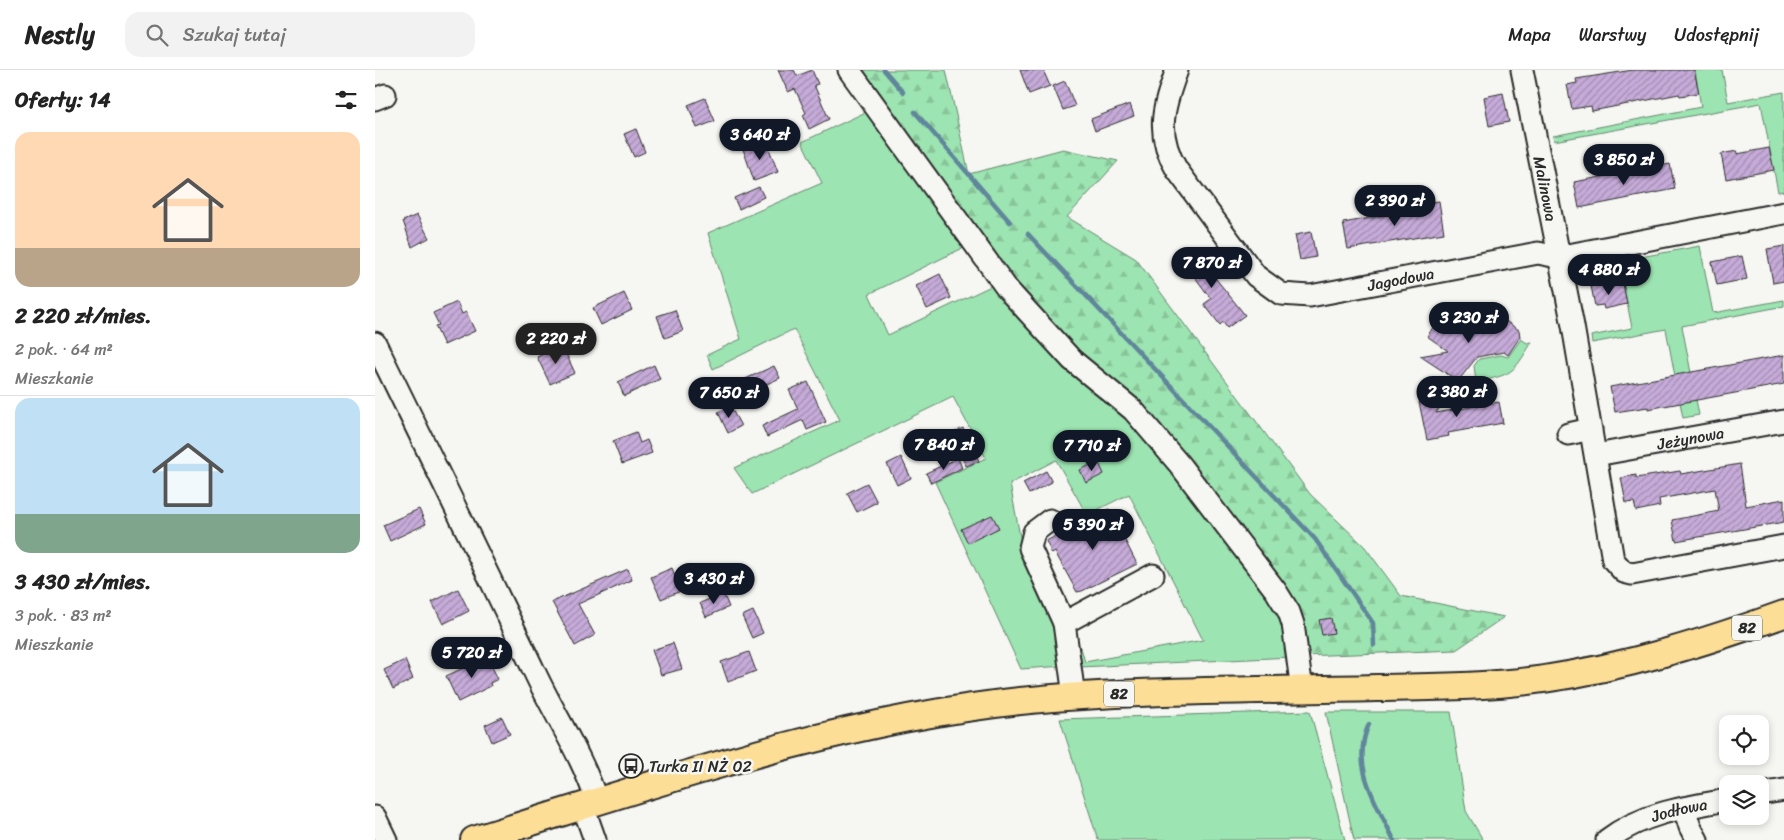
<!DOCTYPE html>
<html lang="pl">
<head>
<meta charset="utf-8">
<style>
	:root { --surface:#fff; --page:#f2f2f2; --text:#222; --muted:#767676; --line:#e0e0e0; --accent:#111827 }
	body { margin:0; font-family:Sriracha,sans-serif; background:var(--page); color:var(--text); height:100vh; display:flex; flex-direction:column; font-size:19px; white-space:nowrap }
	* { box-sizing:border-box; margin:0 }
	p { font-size:16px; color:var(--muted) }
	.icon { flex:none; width:28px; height:28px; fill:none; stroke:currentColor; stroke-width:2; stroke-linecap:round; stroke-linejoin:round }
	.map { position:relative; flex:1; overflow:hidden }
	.drawer { display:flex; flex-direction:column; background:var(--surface); width:375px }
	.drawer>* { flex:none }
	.buttons { position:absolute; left:1344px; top:645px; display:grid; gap:10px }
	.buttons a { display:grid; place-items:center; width:50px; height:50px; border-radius:10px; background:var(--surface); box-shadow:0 2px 8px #0003; font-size:25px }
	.price { position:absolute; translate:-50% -42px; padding:0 11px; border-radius:18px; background:var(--accent); color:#fff; font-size:16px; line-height:32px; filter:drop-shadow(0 1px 2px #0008) }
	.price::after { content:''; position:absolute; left:50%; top:30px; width:15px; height:11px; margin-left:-8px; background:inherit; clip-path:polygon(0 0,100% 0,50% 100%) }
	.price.on { background:#222; color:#fff }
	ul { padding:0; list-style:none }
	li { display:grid; align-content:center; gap:10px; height:265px; padding:0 15px }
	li+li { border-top:1px solid var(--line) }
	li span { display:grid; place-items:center; height:155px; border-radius:15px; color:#555 }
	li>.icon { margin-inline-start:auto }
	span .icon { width:90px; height:90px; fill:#fffc; stroke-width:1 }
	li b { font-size:21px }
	h2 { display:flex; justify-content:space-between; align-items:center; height:60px; padding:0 15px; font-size:21px }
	header { display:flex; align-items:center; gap:30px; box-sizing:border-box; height:70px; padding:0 25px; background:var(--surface); border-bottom:1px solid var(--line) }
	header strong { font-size:24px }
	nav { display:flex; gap:28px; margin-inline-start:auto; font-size:18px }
	.search { width:350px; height:45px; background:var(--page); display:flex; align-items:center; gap:12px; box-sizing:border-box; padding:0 18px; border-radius:15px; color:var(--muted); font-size:19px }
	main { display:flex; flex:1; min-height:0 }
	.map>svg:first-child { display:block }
	.grass { fill:#9ce4b1; stroke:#64886e }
	.forest { fill:url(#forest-firs); stroke:#64886e }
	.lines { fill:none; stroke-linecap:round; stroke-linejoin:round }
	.stream { stroke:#61869b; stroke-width:4.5 }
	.building { fill:url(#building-hatch); stroke:#2b2b2b }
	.minor-casing { stroke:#2b2b2b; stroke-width:25 }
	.major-casing { stroke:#2b2b2b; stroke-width:30 }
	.minor { stroke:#f6f6f2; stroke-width:21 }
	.major { stroke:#fdde96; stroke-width:26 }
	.labels { text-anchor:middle; stroke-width:5; stroke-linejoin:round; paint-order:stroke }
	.shield { fill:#f6f6f2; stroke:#686867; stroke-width:1 }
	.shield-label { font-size:15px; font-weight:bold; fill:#2b2b2b }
	.street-label { font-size:16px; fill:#2b2b2b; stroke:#f6f6f2 }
	.poi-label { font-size:16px; fill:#2b2b2b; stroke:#f6f6f2; text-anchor:start }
</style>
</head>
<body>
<header>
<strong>Nestly</strong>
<div class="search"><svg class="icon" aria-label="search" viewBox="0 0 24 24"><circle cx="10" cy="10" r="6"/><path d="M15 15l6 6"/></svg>Szukaj tutaj</div>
<nav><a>Mapa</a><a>Warstwy</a><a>Udostępnij</a></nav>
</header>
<main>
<section class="drawer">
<h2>Oferty: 14<svg class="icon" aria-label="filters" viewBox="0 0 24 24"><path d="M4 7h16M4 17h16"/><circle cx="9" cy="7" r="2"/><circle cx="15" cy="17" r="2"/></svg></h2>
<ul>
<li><span style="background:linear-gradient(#ffd9b3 75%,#b9a48a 0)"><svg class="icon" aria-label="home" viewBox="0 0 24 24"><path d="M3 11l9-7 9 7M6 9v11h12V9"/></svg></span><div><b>2 220 zł/mies.</b><p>2 pok. · 64 m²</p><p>Mieszkanie</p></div></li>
<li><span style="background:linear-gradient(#bfe0f5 75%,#7fa58c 0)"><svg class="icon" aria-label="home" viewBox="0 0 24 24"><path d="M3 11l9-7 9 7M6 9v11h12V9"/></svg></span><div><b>3 430 zł/mies.</b><p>3 pok. · 83 m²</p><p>Mieszkanie</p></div></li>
</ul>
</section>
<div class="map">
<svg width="1409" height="770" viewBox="0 0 1409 770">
	<defs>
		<pattern id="forest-firs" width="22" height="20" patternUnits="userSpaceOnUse" patternTransform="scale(1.25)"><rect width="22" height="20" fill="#9ce4b1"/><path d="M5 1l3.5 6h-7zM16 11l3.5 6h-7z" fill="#87c498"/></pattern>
		<pattern id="building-hatch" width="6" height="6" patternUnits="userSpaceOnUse" patternTransform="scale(1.25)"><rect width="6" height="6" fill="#c6abd9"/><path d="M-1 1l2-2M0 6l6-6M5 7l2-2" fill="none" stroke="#a18bb0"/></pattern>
	</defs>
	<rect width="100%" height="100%" fill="#f6f6f2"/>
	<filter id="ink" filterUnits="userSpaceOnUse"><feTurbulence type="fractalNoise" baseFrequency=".02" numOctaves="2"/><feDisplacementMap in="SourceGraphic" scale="10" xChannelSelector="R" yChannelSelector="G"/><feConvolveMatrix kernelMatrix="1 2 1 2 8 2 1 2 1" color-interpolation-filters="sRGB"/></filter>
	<g filter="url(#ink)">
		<path class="grass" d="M 1320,0 L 1347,0 L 1353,32 L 1409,22 L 1409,121 L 1403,122 L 1386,33 L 1179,71 L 1178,66 L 1326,37 Z
			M 495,40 L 588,178 L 494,224 L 513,265 L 616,216 L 675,279 L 740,336 L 789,390 L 898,532 L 906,548 L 917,587 L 705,597 L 698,577 L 706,578 L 710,592 L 828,570 L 754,424 L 712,445 L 681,390 L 635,414 L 648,482 L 684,556 L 689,596 L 646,599 L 560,412 L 611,388 L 578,327 L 377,424 L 359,398 L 465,350 L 419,259 L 338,299 L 332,285 L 366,269 L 333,163 L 447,113 L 427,72 Z
			M 1325,176 L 1338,243 L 1409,230 L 1409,236 L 1307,256 L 1324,345 L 1308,348 L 1291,259 L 1217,273 L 1216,266 L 1257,258 L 1244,191 Z
			M 1146,269 L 1152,273 L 1157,272 C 1137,305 1138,304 1101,312 L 1099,296 L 1104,289 L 1126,285 L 1133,287 Z
			M 935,641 L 970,770 L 723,770 L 685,649 Z
			M 951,642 L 1076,642 L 1091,741 L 1108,770 L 979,770 Z"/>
		<path class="forest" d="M 485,0 L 571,0 L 594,104 L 688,79 L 743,91 L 692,147 L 761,189 L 935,424 L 990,477 L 1026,526 L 1129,547 L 1081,580 L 928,586 L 918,536 L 694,277 L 600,164 Z"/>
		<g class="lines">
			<path class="stream" d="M 509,0 L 528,22
				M 540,42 L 635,152
				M 653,164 L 940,469 L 998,553 L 999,575
				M 994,654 C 975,696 1001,732 1019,770"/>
		</g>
		<path class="building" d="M 403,0 L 419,0 L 422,6 L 437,0 L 443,14 L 439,15 L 454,49 L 434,59 L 428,45 L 431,43 L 420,19 L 413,22 Z
			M 645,0 L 668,0 L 675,16 L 654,24 Z
			M 1258,0 L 1319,0 L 1324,23 L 1305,26 L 1304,24 L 1217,41 L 1216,36 L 1197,39 L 1192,15 L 1202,13 L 1201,9 Z
			M 690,11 L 700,36 L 688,40 L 678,16 Z
			M 1128,23 L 1134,52 L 1114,56 L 1109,27 Z
			M 330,28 L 340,51 L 322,58 L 313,35 Z
			M 755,34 L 759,46 L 720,61 L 716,49 Z
			M 261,59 L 270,82 L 259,87 L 249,64 Z
			M 391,71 L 403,102 L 379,111 L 368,79 Z
			M 1394,78 L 1399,100 L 1351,109 L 1346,84 L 1362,81 L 1362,84 Z
			M 1295,94 L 1300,119 L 1204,138 L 1199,112 Z
			M 384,117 L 389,127 L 364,139 L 359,128 Z
			M 1064,131 L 1069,163 L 973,179 L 968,153 L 1017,144 L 1048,137 L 1048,133 Z
			M 42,145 L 54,168 L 37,177 L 28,151 Z
			M 936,162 L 941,187 L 925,190 L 920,165 Z
			M 1409,176 L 1409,211 L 1398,213 L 1392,179 Z
			M 820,177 L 831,192 L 829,194 L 870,245 L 852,258 L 848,252 L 845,255 L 829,234 L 836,229 L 817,203 L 814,206 L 803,190 L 808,186 L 809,180 L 815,181 Z
			M 1367,186 L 1372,209 L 1342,215 L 1337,192 Z
			M 565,204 L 576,228 L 552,239 L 541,216 Z
			M 1231,213 L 1232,217 L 1248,214 L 1252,234 L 1229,239 L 1228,235 L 1220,236 L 1216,216 Z
			M 249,223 L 257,240 L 226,255 L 218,238 Z
			M 82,232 L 87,244 L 91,242 L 100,261 L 69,275 L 60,256 L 64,255 L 58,243 Z
			M 300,240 L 308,261 L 290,268 L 282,246 Z
			M 1081,248 L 1097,257 L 1123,252 L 1126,248 L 1144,260 L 1145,267 L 1133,285 L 1129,282 L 1102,287 L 1083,311 L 1045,286 L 1073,281 L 1052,266 L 1062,252 Z
			M 187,275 L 200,303 L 175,314 L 162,287 Z
			M 1409,285 L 1409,314 L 1273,339 L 1273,337 L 1240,342 L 1235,317 Z
			M 279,295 L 285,309 L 249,326 L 243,312 Z
			M 399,296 L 405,308 L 372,323 L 366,311 Z
			M 433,312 L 451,352 L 432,360 L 428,350 L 392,367 L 387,356 L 423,339 L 414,320 Z
			M 1072,327 L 1061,343 L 1124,332 L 1128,353 L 1073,363 L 1074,366 L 1052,370 L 1044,332 Z
			M 355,336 L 366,356 L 353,363 L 343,342 Z
			M 588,358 L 604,391 L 591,396 L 576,364 Z
			M 261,362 L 265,373 L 272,370 L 277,383 L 247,394 L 238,371 Z
			M 526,387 L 536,408 L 522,415 L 512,394 Z
			M 583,388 L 587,398 L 556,413 L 551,403 Z
			M 723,391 L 729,404 L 711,413 L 705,400 Z
			M 1365,394 L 1371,436 L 1409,429 L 1409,452 L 1301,471 L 1297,450 L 1344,441 L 1340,419 L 1284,429 L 1285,436 L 1261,441 L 1259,432 L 1251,433 L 1246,408 L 1261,405 L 1261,408 L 1305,401 L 1306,404 Z
			M 671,401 L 677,412 L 654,424 L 648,413 Z
			M 492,413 L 502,432 L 482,442 L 472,423 Z
			M 44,439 L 51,454 L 15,471 L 8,455 Z
			M 734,439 L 762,494 L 707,521 L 702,522 L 680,482 L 677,484 L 671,471 Z
			M 617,445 L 624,458 L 593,473 L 586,459 Z
			M 297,498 L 306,521 L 286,529 L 276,507 Z
			M 253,499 L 257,510 L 203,534 L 220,565 L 200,576 L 177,532 Z
			M 83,519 L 94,541 L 68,554 L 57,532 Z
			M 348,523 L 354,537 L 331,547 L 325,533 Z
			M 378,541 L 388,563 L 377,568 L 367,546 Z
			M 956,548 L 959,563 L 947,565 L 944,550 Z
			M 298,573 L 307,599 L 286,605 L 277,580 Z
			M 374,582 L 381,601 L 353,612 L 346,592 Z
			M 112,587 L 123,609 L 115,613 L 116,616 L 83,632 L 71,606 Z
			M 30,590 L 38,609 L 18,619 L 9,600 Z
			M 127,647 L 135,664 L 117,672 L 110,655 Z"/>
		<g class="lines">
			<g class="minor-casing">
				<g id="minor">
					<path d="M 474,0 L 633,220 L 697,290 L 758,340 L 804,394 L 901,521 L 914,542 L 918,554 L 927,620"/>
					<path id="s1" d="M 802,0 C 788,38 780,63 802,100 L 881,206 L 906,224 L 935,226 L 1163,183 L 1183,187 L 1409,143"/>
					<path id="s2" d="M 1147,0 L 1198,256 L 1238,490 L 1249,502 L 1257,504 L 1409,476"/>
					<path d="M 0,29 L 10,25"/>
					<path d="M 0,273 C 54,383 108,493 160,603 C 180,646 208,687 222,732"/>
					<path d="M 1193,364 L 1216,359"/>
					<path id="s3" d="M 1221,385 L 1409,351"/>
					<path d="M 675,450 L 659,462 L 655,478 L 689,553"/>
					<path d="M 699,626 L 689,553 L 778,505"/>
					<path d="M 1385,724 L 1409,720"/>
					<path d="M 208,736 L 220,770"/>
					<path d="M 1309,738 L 1315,757 L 1322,770"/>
					<path d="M 0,747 L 11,770"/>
					<path id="s4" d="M 1232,770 C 1267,743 1311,737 1352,730"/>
				</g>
			</g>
			<g class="major-casing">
				<path id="major" d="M 99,770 C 278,715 458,651 645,631 C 764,619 883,621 1001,618 C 1057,617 1114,617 1169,609 C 1251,597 1331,572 1409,544"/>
			</g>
			<use href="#minor" class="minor"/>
			<use href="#major" class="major"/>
		</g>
	</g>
	<defs>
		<g id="bus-ring" transform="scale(1.25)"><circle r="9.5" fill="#f6f6f2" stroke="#2b2b2b" stroke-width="1.5"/><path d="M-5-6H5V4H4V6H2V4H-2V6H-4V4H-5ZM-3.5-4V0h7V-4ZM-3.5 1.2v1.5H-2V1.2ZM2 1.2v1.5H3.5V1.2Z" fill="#2b2b2b"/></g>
	</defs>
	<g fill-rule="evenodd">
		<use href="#bus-ring" x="256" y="696"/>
	</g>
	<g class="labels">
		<g class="shield">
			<rect x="1357" y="545.5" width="30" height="25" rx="4"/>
			<rect x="729" y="611.5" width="30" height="25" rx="4"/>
		</g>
		<g class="shield-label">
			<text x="1372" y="563">82</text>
			<text x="744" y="629">82</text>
		</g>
		<g class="street-label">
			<text dy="6" stroke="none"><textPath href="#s2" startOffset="121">Malinowa</textPath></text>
			<text dy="6" stroke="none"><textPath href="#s1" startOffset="389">Jagodowa</textPath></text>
			<text dy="6" stroke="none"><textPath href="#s3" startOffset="96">Jeżynowa</textPath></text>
			<text dy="6" stroke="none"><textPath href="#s4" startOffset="79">Jodłowa</textPath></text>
		</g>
		<g class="poi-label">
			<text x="274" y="702">Turka II NŻ 02</text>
		</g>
	</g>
</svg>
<div class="buttons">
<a><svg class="icon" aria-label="locate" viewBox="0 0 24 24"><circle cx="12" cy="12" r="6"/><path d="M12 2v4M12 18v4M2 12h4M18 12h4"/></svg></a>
<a><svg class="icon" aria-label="layers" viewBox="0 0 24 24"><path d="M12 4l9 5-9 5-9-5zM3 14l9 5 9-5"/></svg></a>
</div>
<b class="price" style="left:385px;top:91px">3 640 zł</b>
<b class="price" style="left:1249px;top:116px">3 850 zł</b>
<b class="price" style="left:1020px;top:157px">2 390 zł</b>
<b class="price" style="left:837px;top:219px">7 870 zł</b>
<b class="price" style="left:1234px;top:226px">4 880 zł</b>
<b class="price" style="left:1094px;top:274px">3 230 zł</b>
<b class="price on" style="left:181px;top:295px">2 220 zł</b>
<b class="price" style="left:1082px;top:348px">2 380 zł</b>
<b class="price" style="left:354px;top:349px">7 650 zł</b>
<b class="price" style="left:569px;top:401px">7 840 zł</b>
<b class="price" style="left:717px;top:402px">7 710 zł</b>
<b class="price" style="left:718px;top:481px">5 390 zł</b>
<b class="price" style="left:339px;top:535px">3 430 zł</b>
<b class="price" style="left:97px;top:609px">5 720 zł</b>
</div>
</main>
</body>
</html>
